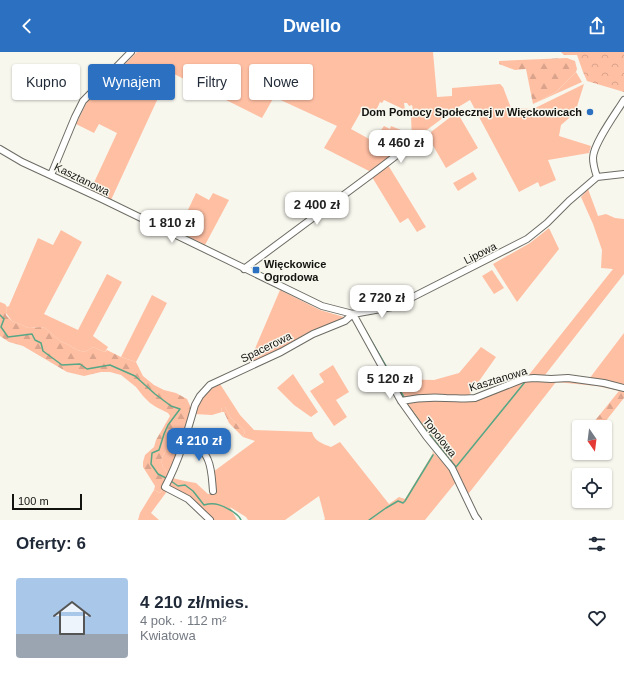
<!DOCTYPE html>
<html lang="pl">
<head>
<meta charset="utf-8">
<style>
	:root { --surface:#fff; --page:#f6f6f7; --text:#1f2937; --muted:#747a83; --accent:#2b70c1 }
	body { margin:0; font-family:Arial,sans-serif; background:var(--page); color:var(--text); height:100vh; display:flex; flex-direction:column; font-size:15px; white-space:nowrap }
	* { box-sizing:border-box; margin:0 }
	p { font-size:13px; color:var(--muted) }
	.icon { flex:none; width:22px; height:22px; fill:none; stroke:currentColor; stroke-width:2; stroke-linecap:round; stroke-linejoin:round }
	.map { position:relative; height:468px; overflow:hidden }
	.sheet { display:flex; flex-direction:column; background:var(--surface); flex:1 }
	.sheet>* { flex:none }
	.guide { position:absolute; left:12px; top:12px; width:400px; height:36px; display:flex; gap:8px }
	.needle { width:26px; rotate:166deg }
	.fabs { position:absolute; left:572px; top:368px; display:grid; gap:8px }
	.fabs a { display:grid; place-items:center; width:40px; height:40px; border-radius:4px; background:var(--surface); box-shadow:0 1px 3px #0004; font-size:20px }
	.scale { position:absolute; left:12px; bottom:10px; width:70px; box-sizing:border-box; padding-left:4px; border:2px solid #131310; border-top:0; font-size:11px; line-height:14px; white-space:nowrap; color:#131310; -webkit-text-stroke:3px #f8f7ee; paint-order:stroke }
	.price { position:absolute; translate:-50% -34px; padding:0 9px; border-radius:8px; background:#fff; color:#222; font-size:13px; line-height:26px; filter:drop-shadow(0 1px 2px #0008) }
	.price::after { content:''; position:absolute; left:50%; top:24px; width:12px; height:9px; margin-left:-6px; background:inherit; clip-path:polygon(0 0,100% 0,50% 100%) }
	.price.on { background:var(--accent); color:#fff }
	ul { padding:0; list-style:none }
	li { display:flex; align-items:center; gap:12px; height:100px; padding:0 16px }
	li span { display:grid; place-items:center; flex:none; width:112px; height:80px; border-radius:4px; color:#555 }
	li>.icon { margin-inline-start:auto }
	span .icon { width:48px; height:48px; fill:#fffc; stroke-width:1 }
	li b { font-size:17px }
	h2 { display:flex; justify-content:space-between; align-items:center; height:48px; padding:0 16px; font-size:17px }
	.tag { padding:0 14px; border-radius:4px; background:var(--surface); box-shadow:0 1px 3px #0004; font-size:14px; line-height:36px }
	.tag.on { background:var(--accent); color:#fff }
	header { display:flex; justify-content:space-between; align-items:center; height:52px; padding:0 16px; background:var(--accent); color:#fff; font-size:18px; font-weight:700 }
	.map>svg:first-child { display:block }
	.grass { fill:#ffbfa3 }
	.forest { fill:url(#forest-firs) }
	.park { fill:url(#park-crowns) }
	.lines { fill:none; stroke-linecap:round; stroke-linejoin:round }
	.stream { stroke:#56a785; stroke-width:1.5 }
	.minor-casing { stroke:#6d6c64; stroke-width:8 }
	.minor { stroke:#fff; stroke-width:6 }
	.poi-dot { fill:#2b70c1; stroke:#f8f7ee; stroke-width:1.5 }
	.labels { text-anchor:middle; stroke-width:3; stroke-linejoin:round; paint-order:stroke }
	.poi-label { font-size:11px; font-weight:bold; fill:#131310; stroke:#f8f7ee; text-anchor:end }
	.street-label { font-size:11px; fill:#131310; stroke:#f8f7ee }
</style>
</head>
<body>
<header><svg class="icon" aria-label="back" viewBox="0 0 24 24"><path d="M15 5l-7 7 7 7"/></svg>Dwello<svg class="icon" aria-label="share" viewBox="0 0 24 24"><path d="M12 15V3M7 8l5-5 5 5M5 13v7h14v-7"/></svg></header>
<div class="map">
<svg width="624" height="468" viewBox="0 0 624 468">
	<defs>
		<pattern id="forest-firs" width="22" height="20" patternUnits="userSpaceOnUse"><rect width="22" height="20" fill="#ffbfa3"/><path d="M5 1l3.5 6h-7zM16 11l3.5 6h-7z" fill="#daa38b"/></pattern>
		<pattern id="park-crowns" width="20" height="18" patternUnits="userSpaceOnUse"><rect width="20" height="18" fill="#ffbfa3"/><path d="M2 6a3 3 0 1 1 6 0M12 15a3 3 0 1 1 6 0" fill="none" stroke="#daa38b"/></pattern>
	</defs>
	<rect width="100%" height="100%" fill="#f8f7ee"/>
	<path class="grass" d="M 137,0 L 433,0 L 437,45 L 452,44 L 452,36 L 500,32 L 503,35 L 511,56 L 533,57 L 584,32 L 575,61 L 561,73 L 559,84 L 591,94 L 589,101 L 548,108 L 556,128 L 540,135 L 538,130 L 519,140 L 470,48 L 455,57 L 412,89 L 411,64 L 414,63 L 412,53 L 409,54 L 407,51 L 404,51 L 405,58 L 384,48 L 382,51 L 380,50 L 375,61 L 363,56 L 351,77 L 371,88 L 390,86 L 403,79 L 407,82 L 406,93 L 371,120 L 324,96 L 337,74 L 274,45 L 262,66 L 170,20 L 111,148 L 91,137 L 117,81 L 99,72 L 94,81 L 76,72 L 87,50 Z
		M 576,20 L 582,30 L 533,52 L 556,40 Z
		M 457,60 L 478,96 L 446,116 L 427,83 Z
		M 384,74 L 390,77 L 391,74 L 401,78 L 389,84 L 371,86 L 369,85 L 370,83 L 373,85 L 376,80 L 379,81 Z
		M 388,113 L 426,175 L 417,180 L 408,166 L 400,171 L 372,125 Z
		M 473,120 L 477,127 L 458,139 L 453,131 Z
		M 588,137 L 598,164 L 606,162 L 615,166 L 624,167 L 624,222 L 545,323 L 528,324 L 613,217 L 601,216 L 602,198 L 593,172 L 581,145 Z
		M 196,141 L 209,148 L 213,141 L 229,148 L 205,193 L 178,179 Z
		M 549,176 L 559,197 L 517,250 L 493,212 L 530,191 Z
		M 61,178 L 82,190 L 44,262 L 78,278 L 107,222 L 122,230 L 93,284 L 108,295 L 105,300 L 93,295 L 85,300 L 77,298 L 69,293 L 60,289 L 45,276 L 41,275 L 29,276 L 12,269 L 6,261 L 7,255 L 9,254 L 38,186 L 53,193 Z
		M 492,218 L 504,236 L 494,242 L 482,224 Z
		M 280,238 L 320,258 L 344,265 L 345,266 L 280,299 L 248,313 Z
		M 152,243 L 167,251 L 136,310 L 121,305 Z
		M 624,281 L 624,335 L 589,327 Z
		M 481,295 L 496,305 L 470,342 L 466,344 L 405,346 L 395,327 L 434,328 L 459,321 Z
		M 333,313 L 349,340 L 336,348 L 347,365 L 334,374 L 310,339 L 324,330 L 319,322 Z
		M 293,322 L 318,360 L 311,365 L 294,353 L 277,336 Z
		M 561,328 L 624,337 L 624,340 L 597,334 L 556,330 L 469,441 L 467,441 L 463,430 L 452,410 L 422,375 L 406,350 L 415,349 L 465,349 L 523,329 Z
		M 220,332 L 240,363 L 254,378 L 312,380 C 314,389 323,392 331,395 L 340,390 L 389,452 L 399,445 L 405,447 L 433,401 L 432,399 L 446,413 L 456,430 L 425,468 L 324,468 L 325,467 L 319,444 L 285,468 L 248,468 L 246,465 L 230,455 L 237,468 L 213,468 L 169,434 L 172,426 L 185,429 L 196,431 L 208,442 L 214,442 L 213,420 L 255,389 L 243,385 L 245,379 L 231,366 L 225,355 L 221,355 L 222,360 L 212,363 L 194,362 C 200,347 203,338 220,332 Z
		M 189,368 L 170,425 L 163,415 L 161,408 L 170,389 Z
		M 163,437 L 168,438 L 151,461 L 159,468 L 138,468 L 140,461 L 154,438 L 160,441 Z"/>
	<path class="forest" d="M 567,6 L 575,9 L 577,17 L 576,20 L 556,40 L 533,52 L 526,17 L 515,18 L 499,12 L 499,9 Z
		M 0,250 L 5,252 L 7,255 L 6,261 L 6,263 L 12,269 L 29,276 L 41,275 L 45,276 L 60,289 L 69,293 L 77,298 L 85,300 L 93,295 L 105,300 L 107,298 L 121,305 L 136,310 L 143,324 L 154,333 L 164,338 L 176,341 L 187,347 L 192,358 L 189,368 L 170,389 L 161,408 L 163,415 L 170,425 L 160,441 L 154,438 L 155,434 L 143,415 L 143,410 L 145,403 L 154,395 L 156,388 L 170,364 L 168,361 L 156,355 L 150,351 L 143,344 L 136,335 L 121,323 L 110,320 L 101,320 L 84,324 L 67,320 L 23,294 L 9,290 L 0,284 Z
		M 619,339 L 624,340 L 624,346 L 601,375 L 593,371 Z
		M 221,355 L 225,355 L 231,366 L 245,379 L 243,385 L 229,371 L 224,360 L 222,360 Z"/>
	<path class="park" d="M 561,0 L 624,0 L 624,40 L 587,29 L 583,20 L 577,3 L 564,3 Z"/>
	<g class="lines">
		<path class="stream" d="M 0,263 L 4,267 L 1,275 L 8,285 L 32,282 L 35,288 L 41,291 L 43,299 L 62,313 L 80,312 L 87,317 L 110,313 L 135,324 L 155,342 L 171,354 L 180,357 L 168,373 L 164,382 L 159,398 L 152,401 L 151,412 L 158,422 L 166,426
			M 364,276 L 405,347
			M 600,333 L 616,337
			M 406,351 L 423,374 L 456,415 L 525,330
			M 171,429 L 178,434 L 185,433 L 193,439 L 204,453 C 215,450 222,453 232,459 C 236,462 239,463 241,468
			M 369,468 L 386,456 L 398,449 L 403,451 L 405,449 L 433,403"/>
		<g class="minor-casing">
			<path id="minor" d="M 0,97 L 22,110 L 102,147 L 322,254 L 353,262 L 392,255 L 405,249 L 527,187 L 547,171 L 569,149 L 597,125
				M 51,123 L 75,65 L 83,49 L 131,0
				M 597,125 C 595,119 593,112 593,106 C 593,92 616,61 624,48
				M 597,125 L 624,122
				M 244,217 L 380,116 L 410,93
				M 353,262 L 401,349 L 426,384 L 452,416 L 475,464 L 478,468
				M 401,349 C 416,346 431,345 446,346 C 456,346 465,347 475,346 L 523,327 L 534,326 L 551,327 L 568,326 L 604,331 L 624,336
				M 187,381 C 194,388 204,398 208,408 C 212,417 212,429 213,439
				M 210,468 L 188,447 L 165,435 C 179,409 187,381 195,353 L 200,344 L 210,333 L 281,300 L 313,282 L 345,269 L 353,262"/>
		</g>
		<use href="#minor" class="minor"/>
	</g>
	<g class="poi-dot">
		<circle cx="590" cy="60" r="4"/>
		<rect x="252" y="214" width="8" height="8" rx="2"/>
	</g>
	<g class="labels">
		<g class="poi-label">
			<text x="582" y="64">Dom Pomocy Społecznej w Więckowicach</text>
			<text x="264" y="216" text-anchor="start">Więckowice<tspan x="264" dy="13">Ogrodowa</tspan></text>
		</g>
		<g class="street-label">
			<text transform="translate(82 127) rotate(26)" y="4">Kasztanowa</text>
			<text transform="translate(480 201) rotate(-27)" y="4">Lipowa</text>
			<text transform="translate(266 295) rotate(-26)" y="4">Spacerowa</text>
			<text transform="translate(498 327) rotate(-17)" y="4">Kasztanowa</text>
			<text transform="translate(440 385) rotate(52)" y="4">Topolowa</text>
		</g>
	</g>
</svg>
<div class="fabs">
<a><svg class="needle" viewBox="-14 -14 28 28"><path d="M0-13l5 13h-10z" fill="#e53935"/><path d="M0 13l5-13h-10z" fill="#747a83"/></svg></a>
<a><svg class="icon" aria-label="locate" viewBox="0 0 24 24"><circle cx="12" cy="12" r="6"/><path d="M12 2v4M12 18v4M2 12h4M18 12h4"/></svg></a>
</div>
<div class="scale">100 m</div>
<b class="price" style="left:401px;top:112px">4 460 zł</b>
<b class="price" style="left:317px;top:174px">2 400 zł</b>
<b class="price" style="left:172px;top:192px">1 810 zł</b>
<b class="price" style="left:382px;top:267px">2 720 zł</b>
<b class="price" style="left:390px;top:348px">5 120 zł</b>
<b class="price on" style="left:199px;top:410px">4 210 zł</b>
<div class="guide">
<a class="tag">Kupno</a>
<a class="tag on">Wynajem</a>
<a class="tag">Filtry</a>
<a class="tag">Nowe</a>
</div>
</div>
<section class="sheet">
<h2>Oferty: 6<svg class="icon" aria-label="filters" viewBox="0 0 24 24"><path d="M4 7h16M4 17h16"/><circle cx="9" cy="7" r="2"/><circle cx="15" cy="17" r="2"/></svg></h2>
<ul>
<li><span style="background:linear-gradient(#a9c7e8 70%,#9aa5b1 0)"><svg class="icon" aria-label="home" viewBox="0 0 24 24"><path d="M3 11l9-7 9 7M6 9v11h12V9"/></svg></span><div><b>4 210 zł/mies.</b><p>4 pok. · 112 m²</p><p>Kwiatowa</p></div><svg class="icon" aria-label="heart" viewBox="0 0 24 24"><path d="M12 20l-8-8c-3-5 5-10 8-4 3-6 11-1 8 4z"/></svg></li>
</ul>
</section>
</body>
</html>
